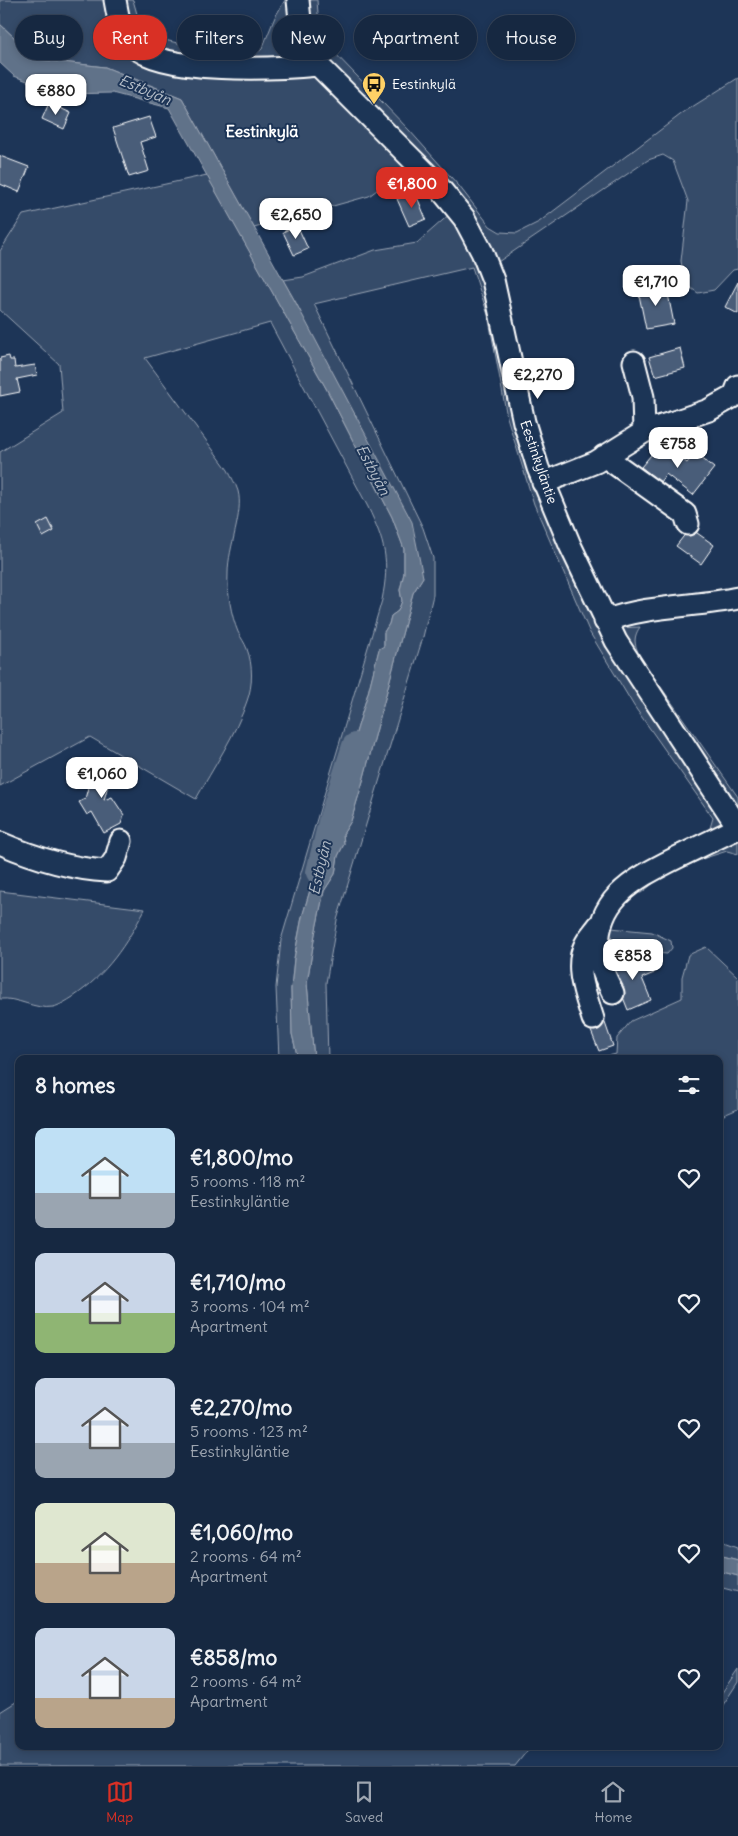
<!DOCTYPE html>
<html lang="en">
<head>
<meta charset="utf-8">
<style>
	:root { --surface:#162841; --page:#23344c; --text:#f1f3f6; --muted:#9ea6b1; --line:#35445a; --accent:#d93025 }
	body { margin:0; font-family:Delius,sans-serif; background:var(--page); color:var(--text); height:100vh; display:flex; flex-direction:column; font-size:19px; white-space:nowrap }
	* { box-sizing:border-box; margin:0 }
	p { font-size:16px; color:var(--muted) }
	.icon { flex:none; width:28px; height:28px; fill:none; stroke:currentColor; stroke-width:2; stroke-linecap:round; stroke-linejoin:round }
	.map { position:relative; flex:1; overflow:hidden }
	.panel { position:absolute; left:15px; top:1055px; width:708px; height:695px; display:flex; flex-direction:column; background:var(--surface); border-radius:10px; box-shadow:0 2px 8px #0003,0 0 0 1px var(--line) }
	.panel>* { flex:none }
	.top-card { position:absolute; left:15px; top:15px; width:709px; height:45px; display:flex; gap:10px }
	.price { position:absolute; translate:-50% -42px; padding:0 11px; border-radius:10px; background:#fff; color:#222; font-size:16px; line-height:32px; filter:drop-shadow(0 1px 2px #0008) }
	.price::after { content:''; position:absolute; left:50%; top:30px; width:15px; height:11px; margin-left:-8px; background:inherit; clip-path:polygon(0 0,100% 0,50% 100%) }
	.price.selected { background:var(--accent); color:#fff }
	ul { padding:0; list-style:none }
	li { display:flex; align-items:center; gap:15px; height:125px; padding:0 20px }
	li span { display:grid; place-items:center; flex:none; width:140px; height:100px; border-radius:10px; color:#555 }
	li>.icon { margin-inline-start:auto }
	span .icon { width:60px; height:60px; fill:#fffc; stroke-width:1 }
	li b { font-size:21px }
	h2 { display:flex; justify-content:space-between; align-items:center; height:60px; padding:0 20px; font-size:21px }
	.chip { padding:0 18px; border-radius:22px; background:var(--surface); box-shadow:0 2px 8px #0003,0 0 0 1px var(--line); font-size:18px; line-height:45px }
	.chip.selected { background:var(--accent); color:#fff }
	.menu { display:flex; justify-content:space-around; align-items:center; height:70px; border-top:1px solid var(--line); background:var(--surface); font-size:14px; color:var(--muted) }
	.menu a { display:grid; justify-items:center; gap:2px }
	.menu .selected { color:var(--accent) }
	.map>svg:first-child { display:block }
	.green { fill:#364b69; stroke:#9aa5b4 }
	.water { fill:#617289; stroke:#a0aab8 }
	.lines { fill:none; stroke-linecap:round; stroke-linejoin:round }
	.river { stroke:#617289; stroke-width:26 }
	.building { fill:#4a5d79; stroke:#fff }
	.minor-casing { stroke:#fff; stroke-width:25 }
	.minor { stroke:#1d3557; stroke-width:21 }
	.labels { text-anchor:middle; stroke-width:4; stroke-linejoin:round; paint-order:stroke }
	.poi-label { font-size:14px; fill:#fff; stroke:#1d3557; text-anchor:start }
	.street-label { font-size:14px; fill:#fff; stroke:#1d3557 }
	.water-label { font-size:15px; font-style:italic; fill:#b8c0ca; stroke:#1d3557 }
	.quarter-label { font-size:16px; font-weight:bold; fill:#fff; stroke:#1d3557 }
</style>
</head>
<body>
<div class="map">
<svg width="738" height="1766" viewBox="0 0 738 1766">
	<rect width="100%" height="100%" fill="#1d3557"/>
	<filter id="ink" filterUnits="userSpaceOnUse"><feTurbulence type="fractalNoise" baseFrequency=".02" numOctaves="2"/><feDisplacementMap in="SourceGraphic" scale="10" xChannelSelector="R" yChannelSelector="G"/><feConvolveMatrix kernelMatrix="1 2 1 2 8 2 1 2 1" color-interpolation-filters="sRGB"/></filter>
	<g filter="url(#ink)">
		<path class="green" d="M 0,0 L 111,0 L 132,54 L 316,69 L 410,165 L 369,196 L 254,228 L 182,98 L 105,67 L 37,59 L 0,24 Z
			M 121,0 L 133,0 L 137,14 L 147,36 L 195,47 L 254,54 L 262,49 L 275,17 L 285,0 L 292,0 L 304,54 L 300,61 L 214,62 L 142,48 Z
			M 307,0 L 317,0 L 319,27 L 329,47 L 409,130 L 459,186 L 490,226 L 500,232 L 517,233 L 539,222 L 684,112 L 738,78 L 738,269 L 733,270 L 714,290 L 698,293 L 685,284 L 681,261 L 688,201 L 673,161 L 663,155 L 648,160 L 495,264 L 394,126 L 366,95 L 351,89 L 323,57 L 311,34 Z
			M 207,175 L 327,390 L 392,517 L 404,549 L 404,573 L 400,590 L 402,601 L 398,611 L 391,616 L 389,624 L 384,632 L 384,647 L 379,650 L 368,693 L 346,766 L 341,810 L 333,824 L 317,867 L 302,917 L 294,958 L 291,989 L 292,1034 L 298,1059 L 279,1059 L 276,987 L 281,940 L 382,600 C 390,560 385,543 368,507 L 270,323 L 145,358 L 228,470 C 231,477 236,484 238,491 C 244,513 228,547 228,573 C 227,592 231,615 238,632 C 241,638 245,643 247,649 C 253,665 253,685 247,701 C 237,732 212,770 196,799 L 90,737 L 0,786 L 0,452 L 63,413 L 59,364 L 0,310 L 0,251 L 23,215 Z
			M 451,213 L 481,264 L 530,463 L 726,823 L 619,889 L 610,888 L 646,864 L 703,834 L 710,828 L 713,818 L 634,706 L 590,633 L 534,504 L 507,417 L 488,315 L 472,267 L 314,304 L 423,528 L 433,558 L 433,595 L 423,637 L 337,920 L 326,983 L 328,1059 L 314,1059 L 307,983 L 315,934 L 324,891 L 335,874 L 338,856 L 344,844 L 343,834 L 351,821 L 363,781 L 413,593 L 423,577 L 296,303 L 283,280 L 303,277 L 375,250 L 417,243 Z
			M 640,627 C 631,640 636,648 642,660 L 738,797 L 738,815 L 618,628 Z
			M 738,839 L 738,854 L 727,851 L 705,858 L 663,876 L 641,893 L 628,891 Z
			M 0,891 L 145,909 C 126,945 107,974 73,997 C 68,1000 59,1006 53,1007 C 35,1010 17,997 0,999 Z
			M 611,928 L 652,932 L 671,941 L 672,948 L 667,954 C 642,952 632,951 610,965 L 606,954 Z
			M 706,947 L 738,977 L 738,1109 L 719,1117 L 719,1059 L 589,1059 L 588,1055 L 601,1058 L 616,1054 L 617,1038 L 631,1021 L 682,998 L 682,977 L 688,955 Z
			M 719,1540 L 738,1547 L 738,1560 L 719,1555 Z
			M 719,1571 L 738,1576 L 738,1592 L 719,1587 Z
			M 738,1669 L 738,1682 L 719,1711 L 719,1697 Z
			M 19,1700 L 19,1746 L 531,1746 L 515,1766 L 0,1766 L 0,1712 Z"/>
		<path class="water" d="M 0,24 L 37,59 L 105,67 L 182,98 L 296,303 L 412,522 L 423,577 L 413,593 L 363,781 L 351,821 L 343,834 L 344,844 L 338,856 L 335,874 L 324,891 L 315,934 L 307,983 L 314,1059 L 298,1059 L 292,1034 L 291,989 L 294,959 L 302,917 L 317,867 L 333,824 L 341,810 L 346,766 L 368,693 L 379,649 L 384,646 L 384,632 L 389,624 L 391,616 L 398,611 L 402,601 L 400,590 L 404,573 L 404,549 L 392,517 L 327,390 L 169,108 L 112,93 L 62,94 L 14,76 L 0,63 Z
			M 719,1555 L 738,1560 L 738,1576 L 719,1571 Z"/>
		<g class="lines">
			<path class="river" d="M 319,872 L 332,818 L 355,746"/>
		</g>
		<path class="building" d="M 49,103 L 71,113 L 64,129 L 42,119 Z
			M 149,117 L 156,137 L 140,142 L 149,171 L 129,177 L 113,128 Z
			M 0,156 L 29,167 L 19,192 L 0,184 Z
			M 415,192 L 426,219 L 409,226 L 397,199 Z
			M 297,225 L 308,249 L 294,255 L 283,232 Z
			M 738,282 L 738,314 L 725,307 Z
			M 666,284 L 674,324 L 646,329 L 638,290 Z
			M 680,348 L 685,368 L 655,376 L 649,357 Z
			M 9,356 L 10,360 L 14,360 L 15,368 L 35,365 L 37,375 L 17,379 L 20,392 L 0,396 L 0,358 Z
			M 661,443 L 687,463 L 695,453 L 714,468 L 693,495 L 666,474 L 660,482 L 641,467 Z
			M 48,519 L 54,531 L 43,537 L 37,525 Z
			M 690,528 L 714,545 L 701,564 L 676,546 Z
			M 95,761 L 113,766 L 104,800 L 112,797 L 124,815 L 121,824 L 104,833 L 92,812 L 87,815 L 79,802 L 85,799 Z
			M 647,956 L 654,973 L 642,978 L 651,1000 L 628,1010 L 611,967 L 633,958 L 634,961 Z
			M 604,1020 L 613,1046 L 599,1051 L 589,1026 Z"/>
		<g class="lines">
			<g class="minor-casing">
				<path id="minor" d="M 115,0 C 118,16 120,34 133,46 C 164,74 275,69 318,65
					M 298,0 L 301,30 L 318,65 L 433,180 L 464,218 L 482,252 L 493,280 L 524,422 L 538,468 L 570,545 L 616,641 L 738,827
					M 644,432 L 709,410 L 734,396 L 738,386
					M 604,456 L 685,514 L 688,524
					M 543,483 L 596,462 L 644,432 L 643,397 L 634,362
					M 605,621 C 648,605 694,607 738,598
					M 0,843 C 35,858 69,869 107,871 L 116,858 L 121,841
					M 613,993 C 608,982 600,969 599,958 C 592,901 632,880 676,858 C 697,848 717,838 738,828
					M 593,1019 C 586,996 574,968 585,945 C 588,938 594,932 599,925"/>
			</g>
			<use href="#minor" class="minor"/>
		</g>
	</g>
	<defs>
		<g id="bus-pin" transform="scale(1.25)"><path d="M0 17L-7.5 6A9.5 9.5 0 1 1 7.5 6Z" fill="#ffd166" stroke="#1d3557"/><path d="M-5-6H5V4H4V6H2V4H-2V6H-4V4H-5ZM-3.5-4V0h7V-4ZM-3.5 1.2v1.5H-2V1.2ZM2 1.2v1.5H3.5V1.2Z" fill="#111"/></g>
	</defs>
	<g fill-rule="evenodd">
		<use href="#bus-pin" x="374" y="84"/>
	</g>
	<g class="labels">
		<g class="poi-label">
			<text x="392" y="89">Eestinkylä</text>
		</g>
		<g class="street-label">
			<text transform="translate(539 462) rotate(71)" y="5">Eestinkyläntie</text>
		</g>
		<g class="water-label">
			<text transform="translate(145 90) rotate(23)" y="5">Estbyån</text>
			<text transform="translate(373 470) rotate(62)" y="5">Estbyån</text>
			<text transform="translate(320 868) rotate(-77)" y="5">Estbyån</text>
		</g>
		<g class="quarter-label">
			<text x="262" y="137">Eestinkylä</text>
		</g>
	</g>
</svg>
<b class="price" style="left:56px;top:116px">€880</b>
<b class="price selected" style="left:412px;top:209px">€1,800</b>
<b class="price" style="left:296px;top:240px">€2,650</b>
<b class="price" style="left:656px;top:307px">€1,710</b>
<b class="price" style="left:538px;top:400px">€2,270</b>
<b class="price" style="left:678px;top:469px">€758</b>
<b class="price" style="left:102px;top:799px">€1,060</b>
<b class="price" style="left:633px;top:981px">€858</b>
<div class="top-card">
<a class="chip">Buy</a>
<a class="chip selected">Rent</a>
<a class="chip">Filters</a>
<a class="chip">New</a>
<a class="chip">Apartment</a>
<a class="chip">House</a>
</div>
<section class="panel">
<h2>8 homes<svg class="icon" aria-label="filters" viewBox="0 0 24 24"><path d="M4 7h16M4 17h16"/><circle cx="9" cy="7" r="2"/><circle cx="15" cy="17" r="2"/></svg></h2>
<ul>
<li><span style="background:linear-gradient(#bfe0f5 65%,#9aa5b1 0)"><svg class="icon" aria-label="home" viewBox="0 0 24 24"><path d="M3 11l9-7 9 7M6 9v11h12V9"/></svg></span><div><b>€1,800/mo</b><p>5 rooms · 118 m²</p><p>Eestinkyläntie</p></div><svg class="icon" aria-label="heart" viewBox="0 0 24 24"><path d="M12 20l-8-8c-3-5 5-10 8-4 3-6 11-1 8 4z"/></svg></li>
<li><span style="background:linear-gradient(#c9d6e8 60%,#8fb573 0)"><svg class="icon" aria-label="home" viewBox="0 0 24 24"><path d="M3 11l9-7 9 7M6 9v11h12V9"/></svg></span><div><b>€1,710/mo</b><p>3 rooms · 104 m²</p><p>Apartment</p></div><svg class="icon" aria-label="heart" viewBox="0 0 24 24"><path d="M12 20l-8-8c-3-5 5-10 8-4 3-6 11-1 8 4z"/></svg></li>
<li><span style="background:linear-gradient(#c9d6e8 65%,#9aa5b1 0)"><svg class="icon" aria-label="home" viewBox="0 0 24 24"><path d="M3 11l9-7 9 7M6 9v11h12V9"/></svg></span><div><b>€2,270/mo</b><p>5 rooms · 123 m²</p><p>Eestinkyläntie</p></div><svg class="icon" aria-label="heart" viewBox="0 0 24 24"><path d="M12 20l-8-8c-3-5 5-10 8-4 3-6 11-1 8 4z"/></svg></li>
<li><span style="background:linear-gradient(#dfe7d0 60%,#b9a48a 0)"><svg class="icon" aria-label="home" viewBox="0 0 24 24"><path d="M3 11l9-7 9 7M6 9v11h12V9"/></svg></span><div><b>€1,060/mo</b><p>2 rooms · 64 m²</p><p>Apartment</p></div><svg class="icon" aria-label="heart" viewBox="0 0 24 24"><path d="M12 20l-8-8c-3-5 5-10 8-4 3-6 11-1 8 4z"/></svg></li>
<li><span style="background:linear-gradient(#c9d6e8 70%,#b9a48a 0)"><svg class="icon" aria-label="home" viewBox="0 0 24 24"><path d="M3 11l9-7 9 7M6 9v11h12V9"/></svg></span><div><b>€858/mo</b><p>2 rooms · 64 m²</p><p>Apartment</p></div><svg class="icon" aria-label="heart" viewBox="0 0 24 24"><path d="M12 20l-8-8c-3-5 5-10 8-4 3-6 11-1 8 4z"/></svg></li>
</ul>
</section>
</div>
<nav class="menu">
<a class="selected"><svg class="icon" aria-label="map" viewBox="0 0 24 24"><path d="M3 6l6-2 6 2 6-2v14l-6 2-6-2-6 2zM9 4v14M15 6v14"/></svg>Map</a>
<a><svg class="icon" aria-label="saved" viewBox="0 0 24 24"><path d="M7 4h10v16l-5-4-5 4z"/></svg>Saved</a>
<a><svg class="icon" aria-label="home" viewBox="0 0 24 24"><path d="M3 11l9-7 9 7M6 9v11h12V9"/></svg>Home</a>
</nav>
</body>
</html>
